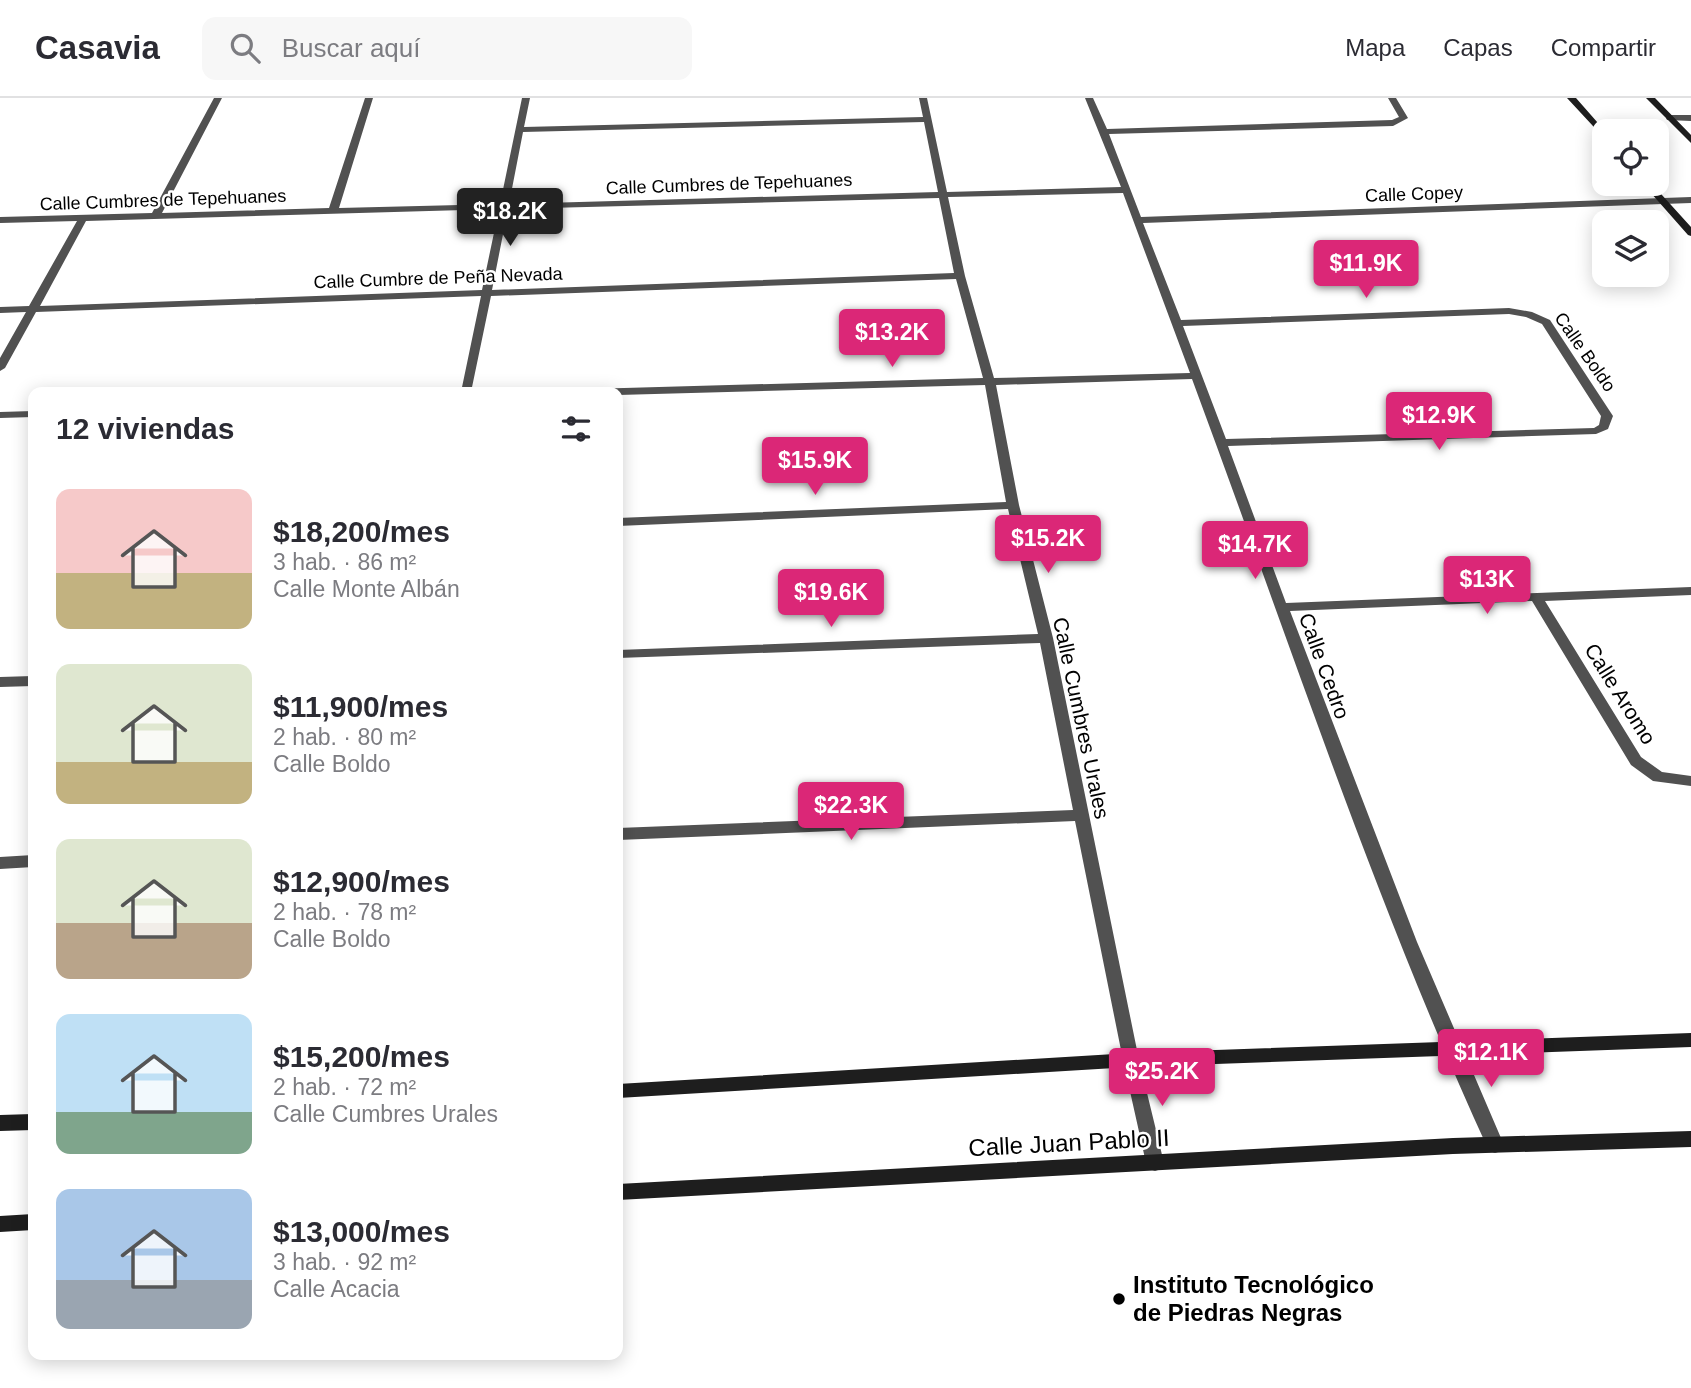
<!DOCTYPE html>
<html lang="es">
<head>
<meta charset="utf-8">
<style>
	:root { --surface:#fff; --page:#f7f7f7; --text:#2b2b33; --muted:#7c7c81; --line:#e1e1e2; --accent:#db2777 }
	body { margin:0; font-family:Arial,sans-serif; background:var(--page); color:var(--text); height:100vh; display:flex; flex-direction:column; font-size:26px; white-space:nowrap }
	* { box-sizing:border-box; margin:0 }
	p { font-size:23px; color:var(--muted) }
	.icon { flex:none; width:38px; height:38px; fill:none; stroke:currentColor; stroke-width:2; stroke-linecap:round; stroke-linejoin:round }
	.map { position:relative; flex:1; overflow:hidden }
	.side { position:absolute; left:28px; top:289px; width:595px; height:973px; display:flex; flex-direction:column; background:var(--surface); border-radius:14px; box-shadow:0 4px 18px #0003 }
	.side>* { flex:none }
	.tools { position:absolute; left:1592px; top:21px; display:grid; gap:14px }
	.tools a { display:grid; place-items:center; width:77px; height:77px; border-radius:14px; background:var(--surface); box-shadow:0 4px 18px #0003; font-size:35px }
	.price { position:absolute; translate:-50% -60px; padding:0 16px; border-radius:7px; background:var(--accent); color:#fff; font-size:23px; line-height:46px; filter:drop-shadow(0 2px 4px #0008) }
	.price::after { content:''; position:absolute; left:50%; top:42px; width:21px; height:16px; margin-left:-10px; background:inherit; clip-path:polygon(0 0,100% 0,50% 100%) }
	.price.on { background:#222; color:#fff }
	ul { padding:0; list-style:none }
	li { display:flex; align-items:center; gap:21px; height:175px; padding:0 28px }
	li span { display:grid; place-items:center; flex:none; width:196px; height:140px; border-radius:14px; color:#555 }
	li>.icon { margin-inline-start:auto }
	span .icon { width:84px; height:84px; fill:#fffc; stroke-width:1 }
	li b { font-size:30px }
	h2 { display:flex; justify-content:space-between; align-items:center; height:84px; padding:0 28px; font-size:30px }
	header { display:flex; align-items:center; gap:42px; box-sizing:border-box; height:98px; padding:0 35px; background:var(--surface); border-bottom:2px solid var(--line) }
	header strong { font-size:33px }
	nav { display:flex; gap:38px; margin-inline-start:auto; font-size:24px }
	.search { width:490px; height:63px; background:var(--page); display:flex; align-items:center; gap:18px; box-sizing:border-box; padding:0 24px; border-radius:14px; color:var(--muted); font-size:26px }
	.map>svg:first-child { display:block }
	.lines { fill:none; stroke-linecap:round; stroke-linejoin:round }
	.street { fill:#515151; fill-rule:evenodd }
	.secondary { fill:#1e1e1e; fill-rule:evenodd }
	.poi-dot { fill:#000; stroke:#fff; stroke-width:2.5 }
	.labels { text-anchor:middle; stroke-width:5; stroke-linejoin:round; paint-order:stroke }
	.far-street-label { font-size:18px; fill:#000; stroke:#fff }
	.street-label { font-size:21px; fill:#000; stroke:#fff }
	.near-street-label { font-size:24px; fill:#000; stroke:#fff }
	.near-poi-label { font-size:24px; font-weight:bold; fill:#000; stroke:#fff; text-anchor:start }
</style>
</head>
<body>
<header>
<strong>Casavia</strong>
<div class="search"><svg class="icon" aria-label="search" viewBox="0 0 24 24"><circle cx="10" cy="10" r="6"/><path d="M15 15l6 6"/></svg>Buscar aquí</div>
<nav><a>Mapa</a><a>Capas</a><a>Compartir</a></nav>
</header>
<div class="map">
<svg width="1691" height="1290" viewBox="0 0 1691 1290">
	<rect width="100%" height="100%" fill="#fff"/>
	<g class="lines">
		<path class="street" d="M 214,0 L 222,0 L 162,115 L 329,110 L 365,0 L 373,0 L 339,110 L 500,106 L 522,0 L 530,0 L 524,29 L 923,19 L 919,0 L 927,0 L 947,94 L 1121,89 L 1085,0 L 1093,0 L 1107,31 L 1392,22 L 1399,19 L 1388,0 L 1396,0 L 1408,20 L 1393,28 L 1109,36 L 1141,119 L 1691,99 L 1691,105 L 1143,125 L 1181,222 L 1509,210 L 1532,214 L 1550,222 L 1613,318 L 1608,331 L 1596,336 L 1228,348 L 1286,505 L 1691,489 L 1691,497 L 1545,503 L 1641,659 L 1662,674 L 1691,678 L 1691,688 L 1653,683 L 1631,667 L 1532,503 L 1290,513 L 1417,844 L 1504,1047 L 1501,1053 L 1495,1055 L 1489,1053 C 1374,803 1288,539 1192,281 L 996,287 L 1019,407 L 1053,540 L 1139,962 L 1164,1065 L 1161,1071 L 1155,1073 L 1149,1071 L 1146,1065 L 1123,962 L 1075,723 L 618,742 L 618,730 L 1073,712 L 1040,545 L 618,560 L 618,552 L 1038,536 L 1008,411 L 618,428 L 618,420 L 1006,404 L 985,287 L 618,297 L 618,294 L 584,294 L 589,291 L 983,280 L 956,181 L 491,198 L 471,294 L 461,294 L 481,198 L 36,214 L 5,270 L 0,273 L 0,260 L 26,214 L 0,215 L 0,209 L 29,208 L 77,123 L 0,125 L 0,119 L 152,115 ZM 924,24 L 938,94 L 509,106 L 523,34 ZM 1123,95 L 1190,275 L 994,280 L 965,178 L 948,99 ZM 939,100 L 954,175 L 492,192 L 508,111 ZM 499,111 L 482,192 L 40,208 L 86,123 ZM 1509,216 L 1526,219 L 1542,226 L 1601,318 L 1599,327 L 1594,330 L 1226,341 L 1183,228 Z
			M 1670,17 L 1691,17 L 1691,23 L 1667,22 L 1666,20 Z
			M 33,313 L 33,319 L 0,320 L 0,314 Z
			M 33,578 L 33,588 L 0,589 L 0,579 Z
			M 33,757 L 33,769 L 0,771 L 0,759 Z"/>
		<path class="secondary" d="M 1567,0 L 1576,0 L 1605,33 L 1605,41 Z
			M 1646,0 L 1655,0 L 1691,37 L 1691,45 Z
			M 1643,86 L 1652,86 L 1691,129 L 1691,138 L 1688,137 Z
			M 1691,935 L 1691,949 L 1131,969 L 618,1000 L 618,986 L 1131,955 Z
			M 33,1016 L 33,1032 L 0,1033 L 0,1017 Z
			M 1691,1033 L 1691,1049 L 1453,1056 L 618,1102 L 618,1086 L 1453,1040 Z
			M 33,1116 L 33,1132 L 0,1134 L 0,1118 Z"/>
	</g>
	<circle class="poi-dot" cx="1119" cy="1201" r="7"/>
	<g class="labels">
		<g class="far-street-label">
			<text transform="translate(729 86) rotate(-2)" y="6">Calle Cumbres de Tepehuanes</text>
			<text transform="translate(1414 96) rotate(-2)" y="6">Calle Copey</text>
			<text transform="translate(163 102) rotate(-2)" y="6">Calle Cumbres de Tepehuanes</text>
			<text transform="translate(438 180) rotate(-2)" y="6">Calle Cumbre de Peña Nevada</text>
			<text transform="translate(1585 254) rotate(55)" y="6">Calle Boldo</text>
		</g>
		<g class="street-label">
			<text transform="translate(1324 568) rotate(70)" y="7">Calle Cedro</text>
			<text transform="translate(1620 596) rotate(58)" y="7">Calle Aromo</text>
			<text transform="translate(1081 620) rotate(78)" y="7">Calle Cumbres Urales</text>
		</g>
		<g class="near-street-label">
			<text transform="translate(1069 1045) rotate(-3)" y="8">Calle Juan Pablo II</text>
		</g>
		<g class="near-poi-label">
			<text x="1133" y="1195">Instituto Tecnológico<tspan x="1133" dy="28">de Piedras Negras</tspan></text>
		</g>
	</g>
</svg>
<div class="tools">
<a><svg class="icon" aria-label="locate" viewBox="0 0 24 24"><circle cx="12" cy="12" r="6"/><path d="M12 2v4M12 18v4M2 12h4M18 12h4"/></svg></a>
<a><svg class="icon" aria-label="layers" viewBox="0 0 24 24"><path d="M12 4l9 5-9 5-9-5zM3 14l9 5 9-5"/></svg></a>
</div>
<b class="price on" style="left:510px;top:150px">$18.2K</b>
<b class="price" style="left:1366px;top:202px">$11.9K</b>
<b class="price" style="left:892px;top:271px">$13.2K</b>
<b class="price" style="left:1439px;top:354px">$12.9K</b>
<b class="price" style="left:815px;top:399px">$15.9K</b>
<b class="price" style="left:1048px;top:477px">$15.2K</b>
<b class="price" style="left:1255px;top:483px">$14.7K</b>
<b class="price" style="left:1487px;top:518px">$13K</b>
<b class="price" style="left:831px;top:531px">$19.6K</b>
<b class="price" style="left:851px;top:744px">$22.3K</b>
<b class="price" style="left:1491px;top:991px">$12.1K</b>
<b class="price" style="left:1162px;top:1010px">$25.2K</b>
<section class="side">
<h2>12 viviendas<svg class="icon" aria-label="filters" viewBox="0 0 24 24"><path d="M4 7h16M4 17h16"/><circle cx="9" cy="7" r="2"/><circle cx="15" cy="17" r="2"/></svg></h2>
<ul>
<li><span style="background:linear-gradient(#f6c9c9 60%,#c2b280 0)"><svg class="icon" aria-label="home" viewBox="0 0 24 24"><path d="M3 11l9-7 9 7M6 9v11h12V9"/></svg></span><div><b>$18,200/mes</b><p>3 hab. · 86 m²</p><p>Calle Monte Albán</p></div></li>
<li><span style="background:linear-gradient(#dfe7d0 70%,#c2b280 0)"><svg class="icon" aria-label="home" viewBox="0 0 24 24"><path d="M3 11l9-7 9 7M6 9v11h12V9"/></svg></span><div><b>$11,900/mes</b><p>2 hab. · 80 m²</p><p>Calle Boldo</p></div></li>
<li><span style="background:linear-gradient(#dfe7d0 60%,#b9a48a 0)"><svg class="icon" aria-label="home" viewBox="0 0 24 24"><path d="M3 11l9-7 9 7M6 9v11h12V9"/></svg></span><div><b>$12,900/mes</b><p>2 hab. · 78 m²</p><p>Calle Boldo</p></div></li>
<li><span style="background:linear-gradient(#bfe0f5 70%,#7fa58c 0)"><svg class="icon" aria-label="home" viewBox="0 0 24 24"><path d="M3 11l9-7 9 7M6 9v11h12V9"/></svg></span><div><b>$15,200/mes</b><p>2 hab. · 72 m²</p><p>Calle Cumbres Urales</p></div></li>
<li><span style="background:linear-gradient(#a9c7e8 65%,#9aa5b1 0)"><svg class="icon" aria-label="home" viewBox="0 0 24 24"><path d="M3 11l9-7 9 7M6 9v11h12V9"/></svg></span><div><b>$13,000/mes</b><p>3 hab. · 92 m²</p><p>Calle Acacia</p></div></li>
</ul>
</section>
</div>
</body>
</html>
